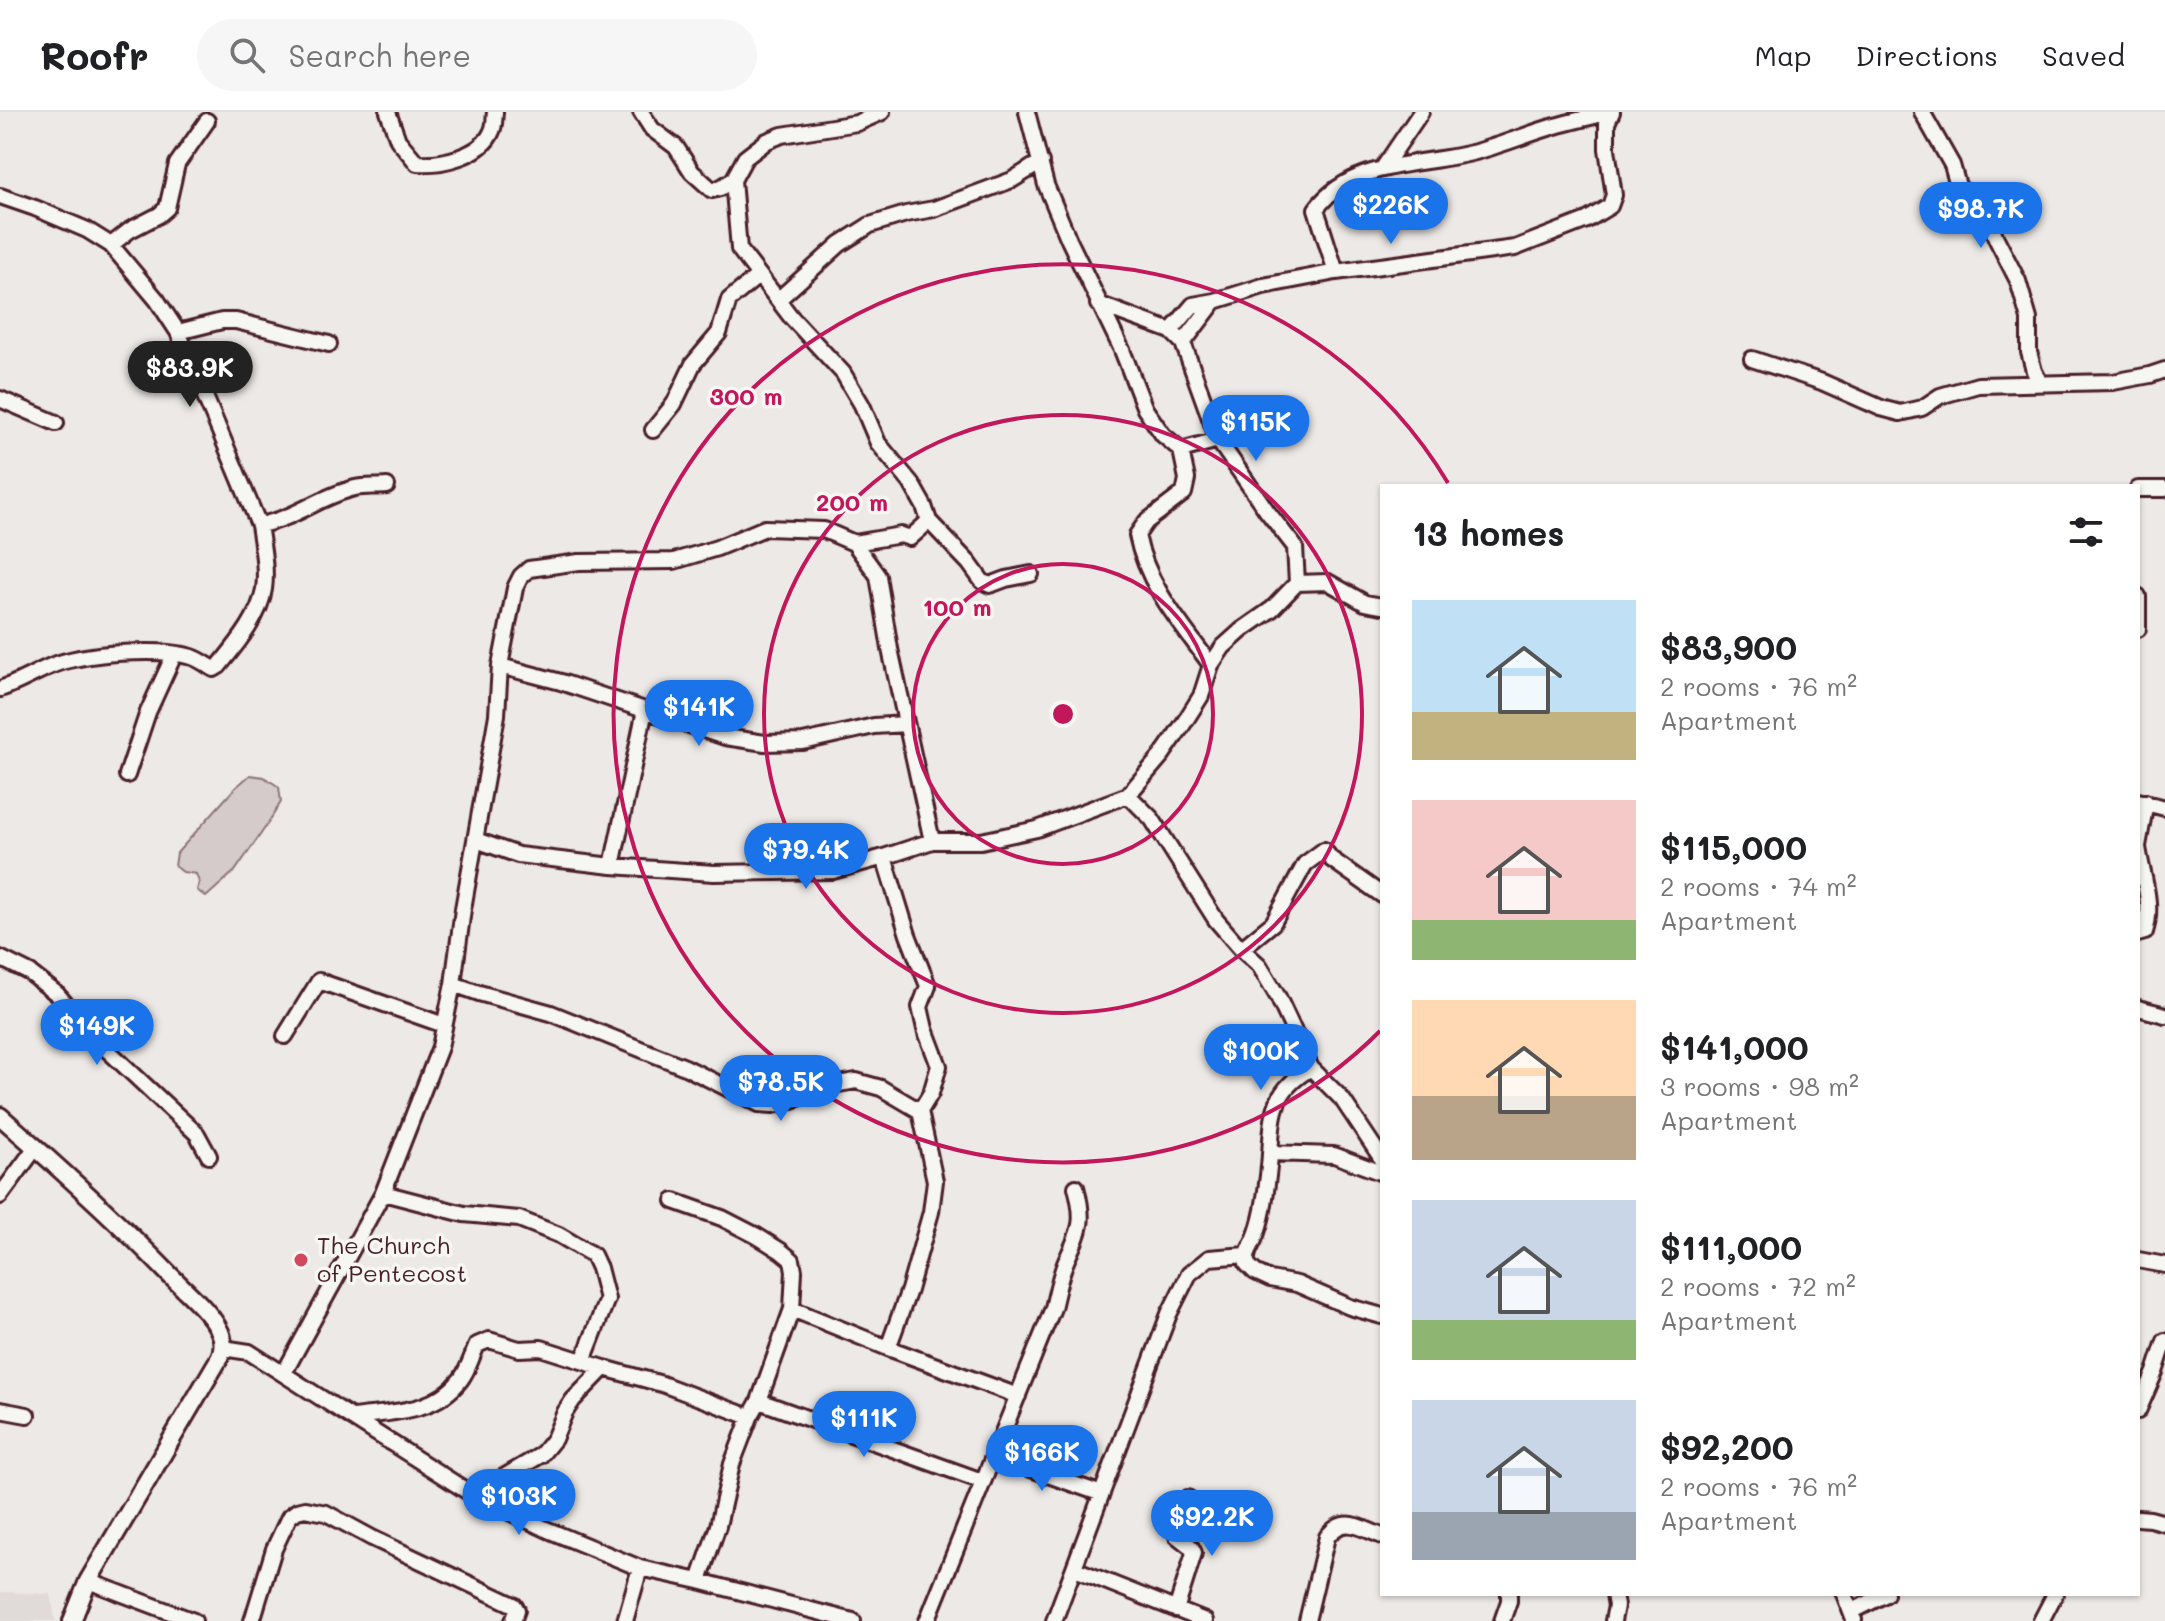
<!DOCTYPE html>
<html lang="en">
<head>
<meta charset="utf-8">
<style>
	:root { --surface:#fff; --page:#f6f6f6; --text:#202124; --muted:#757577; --line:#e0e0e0; --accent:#1a73e8 }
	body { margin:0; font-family:Mali,sans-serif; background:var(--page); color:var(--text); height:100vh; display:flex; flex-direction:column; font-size:30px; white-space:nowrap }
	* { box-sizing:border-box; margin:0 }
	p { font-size:26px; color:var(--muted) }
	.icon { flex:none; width:44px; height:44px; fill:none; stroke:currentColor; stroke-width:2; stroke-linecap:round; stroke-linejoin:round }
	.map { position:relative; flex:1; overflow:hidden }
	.sheet { position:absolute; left:1380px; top:372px; width:760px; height:1112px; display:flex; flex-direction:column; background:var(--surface); border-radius:0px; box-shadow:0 2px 6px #0004 }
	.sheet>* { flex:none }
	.price { position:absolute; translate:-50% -68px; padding:0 18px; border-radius:28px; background:var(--accent); color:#fff; font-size:26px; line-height:52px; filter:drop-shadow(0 2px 4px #0008) }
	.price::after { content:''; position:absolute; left:50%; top:48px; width:24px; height:18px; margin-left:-12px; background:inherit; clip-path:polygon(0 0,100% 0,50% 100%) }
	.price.current { background:#222; color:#fff }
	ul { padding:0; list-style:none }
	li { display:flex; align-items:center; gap:24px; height:200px; padding:0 32px }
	li span { display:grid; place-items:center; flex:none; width:224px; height:160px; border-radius:0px; color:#555 }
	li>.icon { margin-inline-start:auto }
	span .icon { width:96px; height:96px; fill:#fffc; stroke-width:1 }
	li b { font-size:34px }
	h2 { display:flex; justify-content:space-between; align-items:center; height:96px; padding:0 32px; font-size:34px }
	header { display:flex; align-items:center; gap:48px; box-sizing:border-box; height:112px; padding:0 40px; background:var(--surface); border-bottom:2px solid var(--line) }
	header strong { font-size:38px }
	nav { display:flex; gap:44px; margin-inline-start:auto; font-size:28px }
	.search { width:560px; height:72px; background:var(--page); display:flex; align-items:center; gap:20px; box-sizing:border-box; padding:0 28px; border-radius:44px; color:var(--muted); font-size:30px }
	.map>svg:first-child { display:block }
	.built { fill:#e0dad8 }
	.green { fill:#d4cbca; stroke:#8f757a; stroke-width:2 }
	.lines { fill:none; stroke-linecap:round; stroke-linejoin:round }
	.minor-casing { stroke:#4a1f2b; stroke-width:20 }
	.major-casing { stroke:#4a1f2b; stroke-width:22 }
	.minor { stroke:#f6f6f2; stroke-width:14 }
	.major { stroke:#f6f6f2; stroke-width:16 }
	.ring { fill:none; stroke:#c2185b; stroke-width:4 }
	.poi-dot { fill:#d1495b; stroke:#f6f6f2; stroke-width:3 }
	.labels { text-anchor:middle; stroke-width:7; stroke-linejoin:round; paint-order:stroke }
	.poi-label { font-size:24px; fill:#4a1f2b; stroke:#f6f6f2; text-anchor:start }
	.centre { fill:#c2185b; stroke:#f6f6f2; stroke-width:4 }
	.ring-label { font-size:24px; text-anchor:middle; font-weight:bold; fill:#c2185b; stroke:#f6f6f2; stroke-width:7; stroke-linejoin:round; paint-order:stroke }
</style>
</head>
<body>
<header>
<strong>Roofr</strong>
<div class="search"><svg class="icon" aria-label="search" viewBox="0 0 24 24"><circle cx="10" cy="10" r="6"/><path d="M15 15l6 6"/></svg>Search here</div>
<nav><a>Map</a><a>Directions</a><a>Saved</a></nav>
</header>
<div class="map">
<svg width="2165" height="1509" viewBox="0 0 2165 1509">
	<rect width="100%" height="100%" fill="#ece9e6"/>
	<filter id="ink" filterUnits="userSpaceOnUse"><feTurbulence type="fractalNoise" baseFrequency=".0125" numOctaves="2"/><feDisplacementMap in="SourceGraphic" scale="16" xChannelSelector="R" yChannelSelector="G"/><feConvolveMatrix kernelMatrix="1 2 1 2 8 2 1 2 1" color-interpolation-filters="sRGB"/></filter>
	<g filter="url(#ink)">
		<path class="built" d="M 0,1480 L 51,1482 L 55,1509 L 0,1509 Z"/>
		<path class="green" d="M 250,663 L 264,665 L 279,675 L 281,690 L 267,713 L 235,759 L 206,785 L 197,778 L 199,770 L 196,762 L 183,760 L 175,754 L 177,741 L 235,676 Z"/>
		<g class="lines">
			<g class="minor-casing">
				<path id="minor" d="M 388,0 L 398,28 L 417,51 C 441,53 482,44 492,19 C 495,13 494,7 495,0
					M 641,0 L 652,17 L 676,35 L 692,60 L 712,78 L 720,76 L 733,68
					M 1027,0 L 1046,73 L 1069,128 L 1122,238 L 1145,297 L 1163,323 L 1181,338 L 1187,367 L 1184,381 L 1146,410 L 1137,423 C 1147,474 1182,513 1211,553
					M 1922,0 L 1952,53 L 1958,74 L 1988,105 L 1996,126 L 2018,169 L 2029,207 L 2029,240 L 2034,259 L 2040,271
					M 1383,56 L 1421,0
					M 0,84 L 35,96 L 87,118 L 111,133 L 157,188 L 178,220 L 259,413 C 295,407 320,384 355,376 C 365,374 376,375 387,374
					M 111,133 L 130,118 L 159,103 L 167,96 L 177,52 L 207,9
					M 1336,160 L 1316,97 C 1354,46 1425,55 1479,39 C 1505,32 1530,21 1555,14 C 1573,9 1591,5 1609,0
					M 759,163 L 739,137 L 733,68 L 745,46 L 767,29 L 782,23 L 857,11 L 882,0
					M 779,187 L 840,132 L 870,113 L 906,102 L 934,97 L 1012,68 L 1041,50
					M 1098,192 L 1171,219 L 1193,193 L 1215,189 L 1263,174 L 1336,160 L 1515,136 L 1587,108 L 1610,94 L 1614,83 L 1607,37 L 1607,11 L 1612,0
					M 1171,219 L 1183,231 L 1218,328 L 1267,399 L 1295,435 L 1297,471
					M 178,220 L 222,209 L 236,209 L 329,232
					M 1183,231 L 1215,189
					M 1752,247 L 1822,270 L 1881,296 L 1900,301 L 1922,296 L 1940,284 L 1978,273 L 2113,270 L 2150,263 L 2165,258
					M 0,287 L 56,311
					M 653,318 L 674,292 L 693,252 L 719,221 L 729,188 L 759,163 L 791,205 L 843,261 L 862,293 L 878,331 L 911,371 L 924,394 L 929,409 L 910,426 L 901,423 L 854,431
					M 1181,338 L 1218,328
					M 2138,377 L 2165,377
					M 929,409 L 969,451 L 982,469 L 990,473 L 1006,467 L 1031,462
					M 2138,484 L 2138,517
					M 500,554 L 561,570 L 725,625 L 765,631 L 803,630 L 874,614 L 906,612
					M 0,577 C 18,571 34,561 51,554 C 82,541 159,535 192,545 C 199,547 207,553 214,557 L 219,554 C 236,533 260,505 264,477 C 267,457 262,433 259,413
					M 127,663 L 148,600 L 174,543
					M 1128,683 L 1152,707 L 1216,808 L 1241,837 L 1259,853 L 1278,885 L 1311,956 C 1272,979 1273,1001 1270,1042 C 1269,1060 1266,1080 1263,1098 C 1261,1108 1258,1119 1254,1128 C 1250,1137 1246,1141 1247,1152 L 1255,1160 L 1270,1167 L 1297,1172 L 1350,1195 L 1382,1204
					M 2138,689 L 2165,696
					M 476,728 L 518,743 L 612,754 L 714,761 L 776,760 L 833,759 L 884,745 L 932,729 L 981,729 L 1037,717 L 1128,683 L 1162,643 L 1182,614 L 1201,584 L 1211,553 L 1223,535 L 1242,518 L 1272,497 L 1297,471 L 1328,470 L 1365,491 L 1382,494
					M 2138,734 L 2146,690
					M 2138,735 C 2142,764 2154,791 2145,820 L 2138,822
					M 884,745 L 908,823 L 928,874 L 920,895 L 925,917 L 939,954 L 931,981 L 920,999
					M 612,754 L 645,598
					M 1241,837 L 1273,811 L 1305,752 L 1324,738 L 1331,747 L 1382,783
					M 0,846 L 30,861 L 57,882 L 101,932 L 197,1022 L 209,1044
					M 453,872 L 479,881 L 551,901 L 685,955 L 759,992 L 773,993 L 787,990 L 833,973 L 856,969 L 881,976 L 920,999 L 935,1069 L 931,1100 L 909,1178 L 888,1236
					M 2138,896 L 2165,903
					M 285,924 L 319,869 L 444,913
					M 1311,956 L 1342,987 L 1382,1047
					M 1270,1041 L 1334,1043 L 1382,1061
					M 383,1081 L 464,1102 L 519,1107 L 559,1123 L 593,1143 L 599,1156 L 607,1187 L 583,1249
					M 0,1084 L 36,1035
					M 674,1089 L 722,1106 L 757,1124 L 781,1139 L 792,1148 L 794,1159 L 792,1197 L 759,1289 L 750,1305 L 732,1352 L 718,1414 L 699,1469
					M 2138,1148 L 2165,1153
					M 792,1197 L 888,1236 L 1018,1284
					M 223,1236 L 249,1240 L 473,1383 L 548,1418 L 640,1456 L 699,1469 L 853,1509
					M 284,1261 L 383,1081 L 440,935 L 453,872 L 463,797 L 497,603 L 500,554 L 515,476 L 521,464 L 529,457 L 579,450 L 674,449 L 717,436 L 765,416 L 824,418 L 854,431 L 878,464 L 890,537 L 932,729
					M 759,1289 L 982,1369
					M 0,1298 L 27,1303
					M 2138,1299 L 2155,1260 L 2165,1229
					M 353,1305 C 391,1300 436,1301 461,1267 C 468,1258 472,1244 477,1233 L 489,1228 L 519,1237 L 541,1236 L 604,1256 L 662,1272 L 750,1305
					M 994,1344 L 1102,1382
					M 473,1383 L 541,1343 L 554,1327 L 565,1300 L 573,1288 L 604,1256
					M 2138,1406 L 2150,1407 L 2165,1411
					M 1075,1457 L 1205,1509
					M 88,1469 L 194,1509
					M 1844,1482 L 1854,1508
					M 1176,1498 L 1194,1441 L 1191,1435 L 1177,1424 L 1176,1417 L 1188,1386
					M 1851,1500 L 1886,1482
					M 252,1509 L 274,1437 L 289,1405 L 297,1399 L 305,1397 L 326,1401 L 372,1426 L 514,1493 L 517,1498 L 513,1509
					M 625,1509 L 640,1456
					M 927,1509 L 1053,1196 C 1057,1180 1060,1162 1067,1147 C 1081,1116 1085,1109 1076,1075
					M 1054,1509 L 1169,1202 L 1189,1162 L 1209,1146 L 1246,1143
					M 1307,1509 L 1327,1425 C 1344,1402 1360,1416 1382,1424
					M 1502,1509 L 1509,1489 L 1509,1482
					M 1613,1509 L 1616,1494 L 1614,1482
					M 2041,1509 L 2055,1482"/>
			</g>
			<g class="major-casing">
				<path id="major" d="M 0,1004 C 57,1054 115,1106 168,1161 C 184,1178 206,1195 218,1216 C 224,1226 224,1235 220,1245 L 88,1469 L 72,1509"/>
			</g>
			<use href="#minor" class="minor"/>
			<use href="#major" class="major"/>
		</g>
	</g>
	<g class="ring">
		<circle cx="1063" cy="602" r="150"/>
		<circle cx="1063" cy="602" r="299"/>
		<path d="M1380 919A449 449 0 1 1 1448 371"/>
	</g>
	<circle class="poi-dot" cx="301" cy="1148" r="8"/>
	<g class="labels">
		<g class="poi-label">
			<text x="317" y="1142">The Church<tspan x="317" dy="28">of Pentecost</tspan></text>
		</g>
	</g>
	<circle cx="1063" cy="602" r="12" class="centre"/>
	<g class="ring-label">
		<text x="746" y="293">300 m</text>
		<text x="852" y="399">200 m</text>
		<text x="957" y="504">100 m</text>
	</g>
</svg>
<b class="price" style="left:1391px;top:134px">$226K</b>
<b class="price" style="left:1981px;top:138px">$98.7K</b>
<b class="price current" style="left:190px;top:297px">$83.9K</b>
<b class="price" style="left:1256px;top:351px">$115K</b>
<b class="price" style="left:699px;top:636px">$141K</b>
<b class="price" style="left:806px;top:779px">$79.4K</b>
<b class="price" style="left:97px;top:955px">$149K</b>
<b class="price" style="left:1261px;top:980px">$100K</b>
<b class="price" style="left:781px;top:1011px">$78.5K</b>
<b class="price" style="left:864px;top:1347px">$111K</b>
<b class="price" style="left:1042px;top:1381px">$166K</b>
<b class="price" style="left:519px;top:1425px">$103K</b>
<b class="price" style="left:1212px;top:1446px">$92.2K</b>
<section class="sheet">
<h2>13 homes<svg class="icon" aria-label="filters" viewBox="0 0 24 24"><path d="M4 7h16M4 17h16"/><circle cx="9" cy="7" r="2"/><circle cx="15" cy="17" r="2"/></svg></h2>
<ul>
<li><span style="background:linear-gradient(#bfe0f5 70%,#c2b280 0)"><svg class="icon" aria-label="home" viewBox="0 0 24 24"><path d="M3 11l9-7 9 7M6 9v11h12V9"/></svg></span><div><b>$83,900</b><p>2 rooms · 76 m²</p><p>Apartment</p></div></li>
<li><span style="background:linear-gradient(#f6c9c9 75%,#8fb573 0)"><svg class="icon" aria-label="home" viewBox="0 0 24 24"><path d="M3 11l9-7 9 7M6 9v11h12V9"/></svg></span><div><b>$115,000</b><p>2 rooms · 74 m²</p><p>Apartment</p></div></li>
<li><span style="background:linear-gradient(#ffd9b3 60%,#b9a48a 0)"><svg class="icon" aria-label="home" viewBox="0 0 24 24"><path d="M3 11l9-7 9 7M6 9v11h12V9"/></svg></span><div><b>$141,000</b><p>3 rooms · 98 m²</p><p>Apartment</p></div></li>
<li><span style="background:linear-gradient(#c9d6e8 75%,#8fb573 0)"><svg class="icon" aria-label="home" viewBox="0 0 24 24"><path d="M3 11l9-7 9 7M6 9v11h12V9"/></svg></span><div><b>$111,000</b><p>2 rooms · 72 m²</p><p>Apartment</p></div></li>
<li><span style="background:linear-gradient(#c9d6e8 70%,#9aa5b1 0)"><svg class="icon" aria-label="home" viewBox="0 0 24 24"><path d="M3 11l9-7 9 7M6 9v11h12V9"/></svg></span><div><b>$92,200</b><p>2 rooms · 76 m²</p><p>Apartment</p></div></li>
</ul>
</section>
</div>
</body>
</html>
